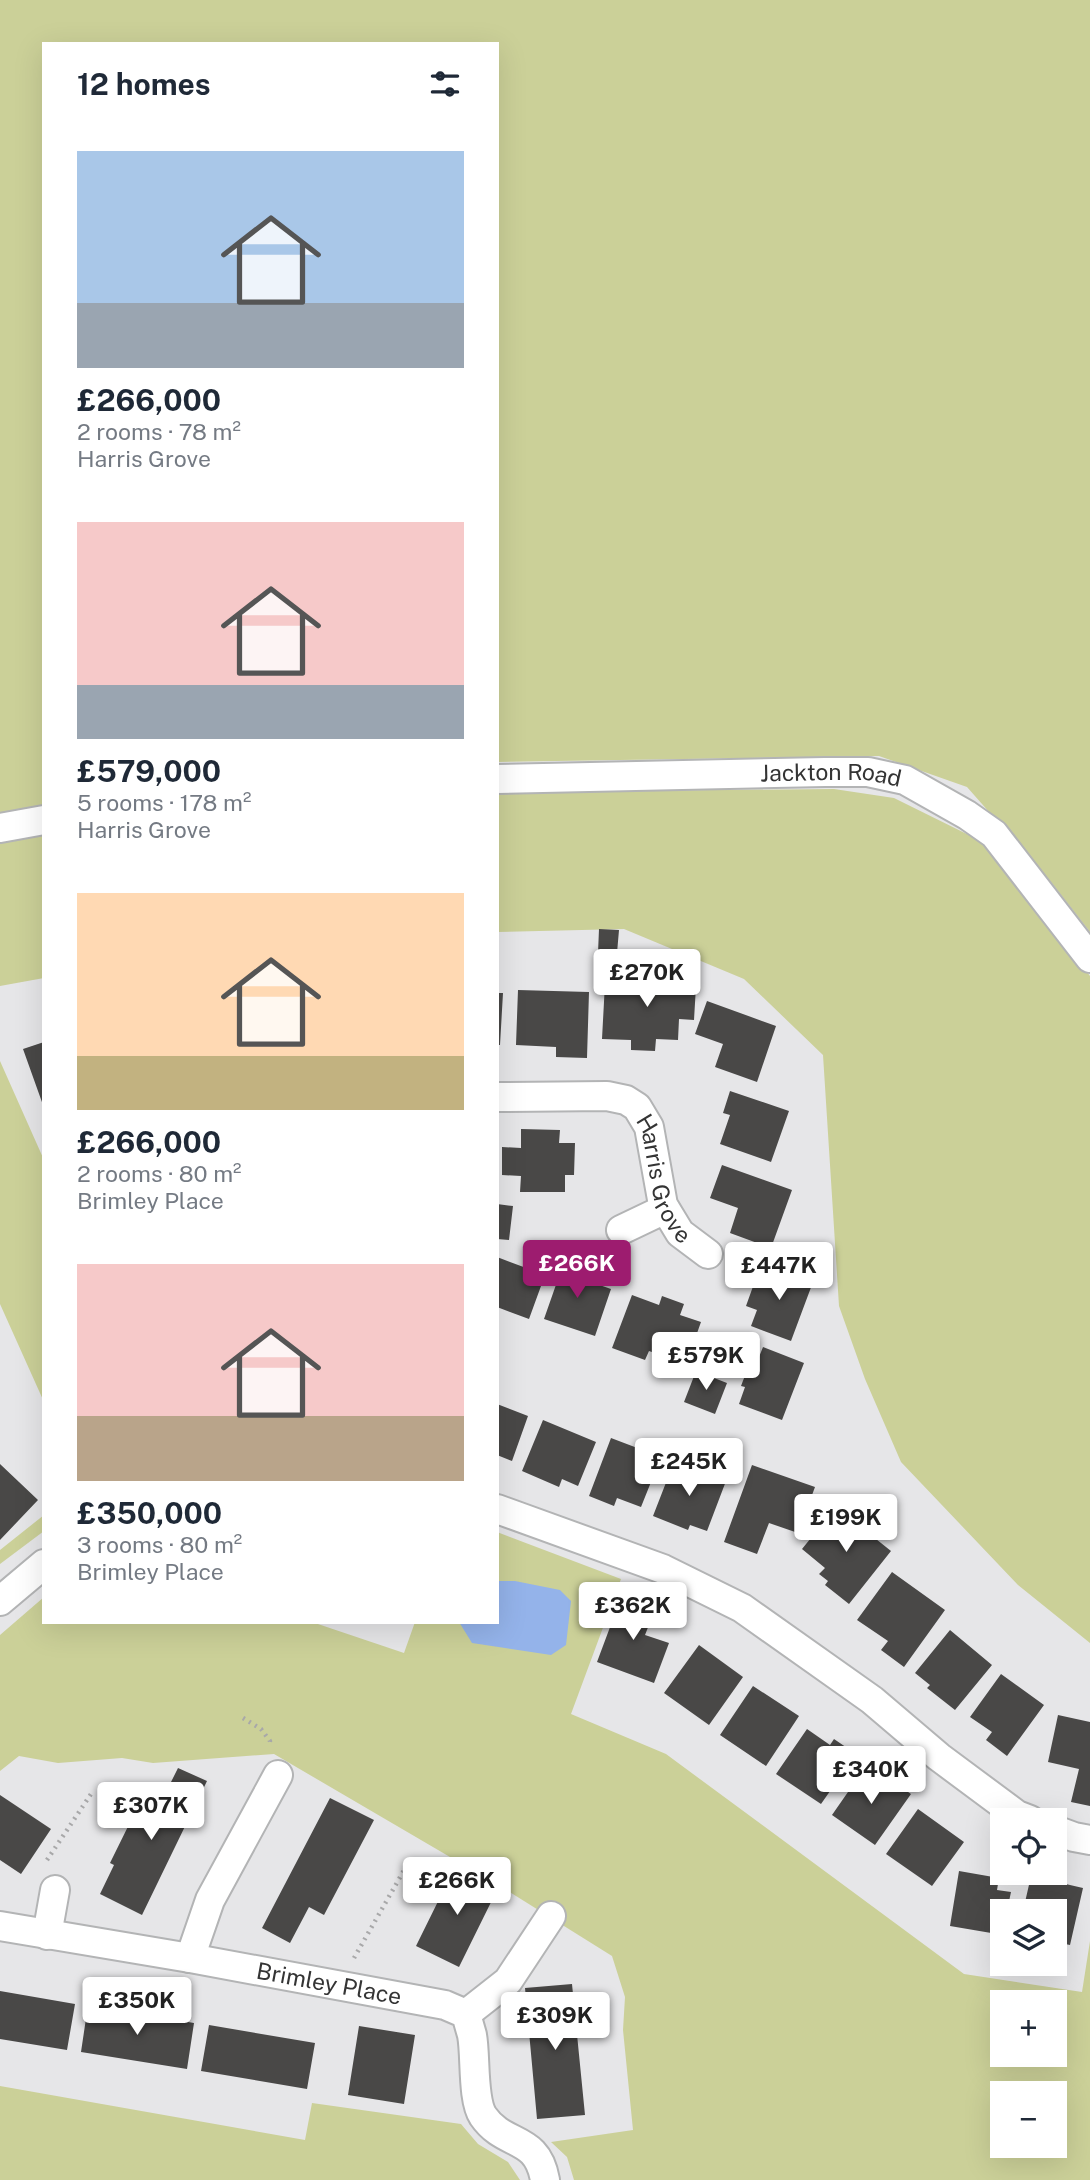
<!DOCTYPE html>
<html lang="en">
<head>
<meta charset="utf-8">
<style>
	:root { --surface:#fff; --page:#f6f6f7; --text:#1f2937; --muted:#747a83; --accent:#9d1c6f }
	body { margin:0; font-family:"Public Sans",sans-serif; background:var(--page); color:var(--text); height:100vh; display:flex; flex-direction:column; font-size:26px; white-space:nowrap }
	* { box-sizing:border-box; margin:0 }
	p { font-size:23px; color:var(--muted) }
	.icon { flex:none; width:38px; height:38px; fill:none; stroke:currentColor; stroke-width:2; stroke-linecap:round; stroke-linejoin:round }
	.map { position:relative; flex:1; overflow:hidden }
	.panel { position:absolute; left:42px; top:42px; width:457px; height:1582px; display:flex; flex-direction:column; background:var(--surface); border-radius:0px; box-shadow:0 7px 28px #0002 }
	.panel>* { flex:none }
	.fabs { position:absolute; left:990px; top:1808px; display:grid; gap:14px }
	.fabs a { display:grid; place-items:center; width:77px; height:77px; border-radius:0px; background:var(--surface); box-shadow:0 7px 28px #0002; font-size:35px }
	.price { position:absolute; translate:-50% -60px; padding:0 16px; border-radius:7px; background:#fff; color:#222; font-size:23px; line-height:46px; filter:drop-shadow(0 2px 4px #0008) }
	.price::after { content:''; position:absolute; left:50%; top:42px; width:21px; height:16px; margin-left:-10px; background:inherit; clip-path:polygon(0 0,100% 0,50% 100%) }
	.price.active { background:var(--accent); color:#fff }
	ul { padding:0; list-style:none }
	li { display:grid; align-content:center; gap:14px; height:371px; padding:0 35px }
	li span { display:grid; place-items:center; height:217px; border-radius:0px; color:#555 }
	li>.icon { margin-inline-start:auto }
	span .icon { width:126px; height:126px; fill:#fffc; stroke-width:1 }
	li b { font-size:30px }
	h2 { display:flex; justify-content:space-between; align-items:center; height:84px; padding:0 35px; font-size:30px }
	.map>svg:first-child { display:block }
	.green { fill:#cbd098; fill-rule:evenodd }
	.water { fill:#94b3ea }
	.building { fill:#494847 }
	.lines { fill:none; stroke-linecap:round; stroke-linejoin:round }
	.minor-casing { stroke:#b3b4b5; stroke-width:32 }
	.path { stroke:#a8a8a9; stroke-width:4.5; stroke-dasharray:2 5; stroke-linecap:butt }
	.minor { stroke:#fff; stroke-width:28 }
	.labels { text-anchor:middle; stroke-width:7; stroke-linejoin:round; paint-order:stroke }
	.street-label { font-size:23px; fill:#343434; stroke:#f3f4f5 }
</style>
</head>
<body>
<div class="map">
<svg width="1090" height="2180" viewBox="0 0 1090 2180">
	<rect width="100%" height="100%" fill="#e6e6e8"/>
	<path class="green" d="M 0,0 L 1090,0 L 1090,932 L 1051,882 L 967,787 L 879,756 L 497,762 L 497,44 L 44,44 L 44,806 L 0,814 Z
		M 834,789 L 894,798 L 983,842 L 1037,906 L 1090,976 L 1090,1643 L 1018,1585 L 901,1462 L 865,1379 L 839,1306 L 823,1055 L 744,979 L 624,929 L 497,932 L 497,792 Z
		M 44,833 L 44,978 L 0,986 L 0,841 Z
		M 0,1061 L 44,1160 L 44,1402 L 0,1304 Z
		M 44,1515 L 44,1531 L 0,1564 L 0,1550 Z
		M 497,1532 L 621,1579 L 571,1714 L 666,1754 L 964,1974 L 1082,1992 L 1090,1941 L 1090,2180 L 574,2180 L 567,2157 L 551,2142 L 633,2130 L 623,2030 L 625,1997 L 612,1956 L 503,1888 L 274,1754 L 153,1763 L 122,1758 L 58,1763 L 19,1756 L 0,1771 L 0,1635 L 44,1597 L 44,1622 L 312,1622 L 404,1653 L 415,1622 L 497,1622 ZM 1003,2002 L 1055,2002 L 1055,2054 L 1003,2054 ZM 1003,2093 L 1055,2093 L 1055,2146 L 1003,2146 Z
		M 0,2086 L 305,2140 L 312,2103 L 461,2124 L 478,2144 L 508,2162 L 520,2180 L 0,2180 Z"/>
	<path class="water" d="M 497,1581 L 515,1581 L 560,1590 L 571,1601 L 566,1645 L 551,1655 L 472,1643 L 459,1622 L 497,1622 Z"/>
	<path class="building" d="M 599,929 L 619,930 L 617,953 L 598,953 Z
		M 636,969 L 679,971 L 678,985 L 696,986 L 694,1020 L 679,1019 L 678,1040 L 656,1039 L 655,1051 L 631,1050 L 631,1040 L 602,1039 L 605,983 L 635,985 Z
		M 518,990 L 589,992 L 587,1058 L 556,1057 L 556,1047 L 516,1045 Z
		M 497,993 L 503,993 L 500,1045 L 497,1045 Z
		M 707,1001 L 776,1026 L 757,1082 L 715,1067 L 723,1044 L 695,1034 Z
		M 44,1042 L 44,1105 L 43,1105 L 23,1049 Z
		M 730,1091 L 789,1111 L 771,1162 L 720,1144 L 730,1115 L 723,1113 Z
		M 521,1129 L 560,1130 L 559,1143 L 575,1143 L 574,1175 L 565,1175 L 565,1192 L 520,1192 L 521,1176 L 502,1175 L 502,1147 L 521,1148 Z
		M 722,1165 L 792,1190 L 771,1248 L 730,1233 L 738,1208 L 710,1198 Z
		M 497,1204 L 513,1206 L 509,1240 L 497,1239 Z
		M 497,1257 L 545,1275 L 529,1319 L 497,1307 Z
		M 565,1259 L 592,1268 L 588,1281 L 611,1289 L 595,1336 L 544,1319 Z
		M 771,1266 L 813,1282 L 791,1341 L 751,1326 L 757,1310 L 746,1306 L 756,1278 L 765,1281 Z
		M 632,1295 L 659,1305 L 662,1296 L 684,1304 L 680,1315 L 701,1322 L 686,1364 L 649,1351 L 645,1360 L 612,1348 Z
		M 763,1347 L 804,1363 L 782,1420 L 739,1404 L 745,1387 L 741,1386 L 749,1365 L 755,1367 Z
		M 696,1371 L 727,1383 L 715,1414 L 684,1402 Z
		M 497,1404 L 528,1416 L 512,1461 L 497,1455 Z
		M 543,1420 L 596,1442 L 578,1486 L 562,1479 L 559,1487 L 522,1471 Z
		M 611,1438 L 661,1457 L 641,1507 L 617,1498 L 614,1506 L 589,1496 Z
		M 674,1462 L 726,1481 L 707,1531 L 690,1525 L 688,1530 L 653,1516 Z
		M 0,1464 L 38,1500 L 0,1540 Z
		M 752,1465 L 815,1487 L 798,1533 L 769,1523 L 757,1554 L 724,1542 Z
		M 836,1507 L 891,1551 L 849,1604 L 825,1585 L 828,1581 L 819,1574 L 825,1568 L 802,1549 Z
		M 892,1572 L 945,1610 L 904,1667 L 881,1650 L 888,1641 L 857,1620 Z
		M 622,1595 L 656,1607 L 645,1635 L 669,1643 L 654,1683 L 597,1662 Z
		M 950,1630 L 992,1665 L 955,1710 L 927,1688 L 930,1685 L 915,1673 Z
		M 699,1645 L 743,1677 L 709,1725 L 664,1693 Z
		M 1001,1674 L 1044,1705 L 1007,1756 L 986,1740 L 992,1732 L 970,1717 Z
		M 753,1686 L 799,1716 L 766,1766 L 720,1735 Z
		M 1058,1715 L 1090,1722 L 1090,1806 L 1071,1802 L 1079,1769 L 1048,1762 Z
		M 807,1729 L 830,1745 L 834,1739 L 856,1754 L 821,1804 L 776,1774 Z
		M 178,1768 L 207,1781 L 142,1915 L 100,1894 L 114,1865 L 110,1863 L 144,1794 L 161,1802 Z
		M 864,1769 L 886,1784 L 889,1779 L 911,1794 L 875,1845 L 832,1815 Z
		M 0,1795 L 51,1829 L 21,1874 L 0,1860 Z
		M 330,1798 L 374,1820 L 324,1915 L 309,1907 L 290,1943 L 262,1928 Z
		M 918,1809 L 964,1842 L 932,1886 L 886,1854 Z
		M 455,1867 L 498,1888 L 459,1967 L 416,1946 Z
		M 959,1871 L 999,1878 L 997,1890 L 1011,1892 L 1007,1911 L 1003,1911 L 1003,1935 L 950,1926 Z
		M 1031,1876 L 1083,1888 L 1070,1945 L 1055,1942 L 1055,1911 L 1023,1911 Z
		M 572,1984 L 585,2115 L 537,2119 L 525,1988 Z
		M 0,1991 L 75,2004 L 67,2050 L 0,2039 Z
		M 88,2005 L 194,2023 L 187,2069 L 81,2052 Z
		M 209,2025 L 315,2043 L 307,2089 L 201,2071 Z
		M 359,2026 L 415,2035 L 404,2104 L 348,2095 Z"/>
	<g class="lines">
		<g class="minor-casing">
			<g id="minor">
				<path id="s1" d="M 497,779 L 825,772 L 868,772 L 905,780 L 967,815 L 994,834 L 1090,958"/>
				<path d="M 0,828 L 44,820"/>
				<path id="s2" d="M 497,1097 L 607,1096 L 626,1100 L 637,1107 L 649,1127 L 663,1205 L 680,1233 L 708,1254"/>
				<path d="M 621,1230 L 665,1209"/>
				<path d="M 497,1509 L 663,1569 L 742,1608 L 872,1700 L 939,1757 L 1017,1815 L 1030,1820"/>
				<path d="M 0,1601 L 44,1564"/>
				<path d="M 1055,1830 L 1074,1837 L 1090,1840"/>
				<path id="s3" d="M 0,1926 L 190,1958 L 445,2005 L 466,2014 C 468,2021 470,2028 472,2035 C 476,2056 472,2099 483,2116 C 505,2148 537,2134 545,2180"/>
				<path d="M 47,1935 L 55,1890"/>
				<path d="M 190,1958 L 210,1900 L 278,1775"/>
				<path d="M 466,2014 L 508,1981 L 551,1916"/>
			</g>
		</g>
		<path class="path" d="M 243,1718 L 261,1729 L 270,1741 L 269,1746
			M 47,1860 L 93,1791
			M 354,1958 L 407,1865"/>
		<use href="#minor" class="minor"/>
	</g>
	<g class="labels">
		<g class="street-label">
			<text dy="8" stroke="none"><textPath href="#s1" startOffset="334">Jackton Road</textPath></text>
			<text dy="8" stroke="none"><textPath href="#s2" startOffset="220">Harris Grove</textPath></text>
			<text dy="8" stroke="none"><textPath href="#s3" startOffset="334">Brimley Place</textPath></text>
		</g>
	</g>
</svg>
<div class="fabs">
<a><svg class="icon" aria-label="locate" viewBox="0 0 24 24"><circle cx="12" cy="12" r="6"/><path d="M12 2v4M12 18v4M2 12h4M18 12h4"/></svg></a>
<a><svg class="icon" aria-label="layers" viewBox="0 0 24 24"><path d="M12 4l9 5-9 5-9-5zM3 14l9 5 9-5"/></svg></a>
<a>+</a>
<a>−</a>
</div>
<b class="price" style="left:647px;top:1009px">£270K</b>
<b class="price active" style="left:577px;top:1300px">£266K</b>
<b class="price" style="left:779px;top:1302px">£447K</b>
<b class="price" style="left:706px;top:1392px">£579K</b>
<b class="price" style="left:689px;top:1498px">£245K</b>
<b class="price" style="left:846px;top:1554px">£199K</b>
<b class="price" style="left:633px;top:1642px">£362K</b>
<b class="price" style="left:871px;top:1806px">£340K</b>
<b class="price" style="left:151px;top:1842px">£307K</b>
<b class="price" style="left:457px;top:1917px">£266K</b>
<b class="price" style="left:137px;top:2037px">£350K</b>
<b class="price" style="left:555px;top:2052px">£309K</b>
<section class="panel">
<h2>12 homes<svg class="icon" aria-label="filters" viewBox="0 0 24 24"><path d="M4 7h16M4 17h16"/><circle cx="9" cy="7" r="2"/><circle cx="15" cy="17" r="2"/></svg></h2>
<ul>
<li><span style="background:linear-gradient(#a9c7e8 70%,#9aa5b1 0)"><svg class="icon" aria-label="home" viewBox="0 0 24 24"><path d="M3 11l9-7 9 7M6 9v11h12V9"/></svg></span><div><b>£266,000</b><p>2 rooms · 78 m²</p><p>Harris Grove</p></div></li>
<li><span style="background:linear-gradient(#f6c9c9 75%,#9aa5b1 0)"><svg class="icon" aria-label="home" viewBox="0 0 24 24"><path d="M3 11l9-7 9 7M6 9v11h12V9"/></svg></span><div><b>£579,000</b><p>5 rooms · 178 m²</p><p>Harris Grove</p></div></li>
<li><span style="background:linear-gradient(#ffd9b3 75%,#c2b280 0)"><svg class="icon" aria-label="home" viewBox="0 0 24 24"><path d="M3 11l9-7 9 7M6 9v11h12V9"/></svg></span><div><b>£266,000</b><p>2 rooms · 80 m²</p><p>Brimley Place</p></div></li>
<li><span style="background:linear-gradient(#f6c9c9 70%,#b9a48a 0)"><svg class="icon" aria-label="home" viewBox="0 0 24 24"><path d="M3 11l9-7 9 7M6 9v11h12V9"/></svg></span><div><b>£350,000</b><p>3 rooms · 80 m²</p><p>Brimley Place</p></div></li>
</ul>
</section>
</div>
</body>
</html>
